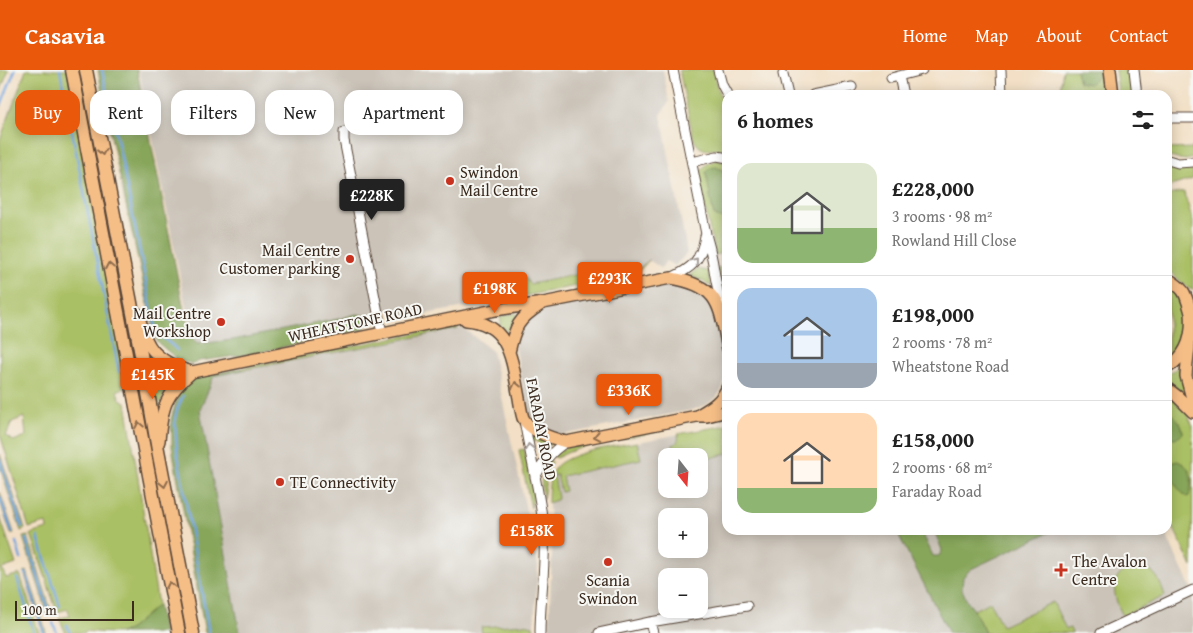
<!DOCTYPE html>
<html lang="en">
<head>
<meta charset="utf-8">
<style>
	:root { --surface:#fff; --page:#f2f2f2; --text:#222; --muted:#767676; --line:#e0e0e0; --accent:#ea580c }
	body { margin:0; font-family:"Gentium Book Plus",serif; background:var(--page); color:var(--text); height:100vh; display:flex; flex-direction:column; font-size:19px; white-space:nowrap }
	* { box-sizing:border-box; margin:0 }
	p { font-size:16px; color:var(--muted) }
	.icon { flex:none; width:28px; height:28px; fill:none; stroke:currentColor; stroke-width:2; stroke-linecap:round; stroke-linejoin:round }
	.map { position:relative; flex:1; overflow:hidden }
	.panel { position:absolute; left:722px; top:20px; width:450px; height:445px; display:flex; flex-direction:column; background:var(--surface); border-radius:15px; box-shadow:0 2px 12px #0003 }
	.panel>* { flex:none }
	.hud { position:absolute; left:15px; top:20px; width:475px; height:45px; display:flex; gap:10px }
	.needle { width:32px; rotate:163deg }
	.controls { position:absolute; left:658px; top:378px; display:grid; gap:10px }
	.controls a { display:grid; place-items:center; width:50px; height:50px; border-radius:10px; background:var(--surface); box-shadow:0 2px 12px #0003; font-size:25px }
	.scale { position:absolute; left:15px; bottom:12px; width:119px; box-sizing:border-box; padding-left:5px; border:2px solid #3b2a1e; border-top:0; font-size:14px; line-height:18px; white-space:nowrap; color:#3b2a1e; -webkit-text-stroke:4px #f6f6f2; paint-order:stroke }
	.price { position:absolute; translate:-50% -42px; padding:0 11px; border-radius:5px; background:var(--accent); color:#fff; font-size:16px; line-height:32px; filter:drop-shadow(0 1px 2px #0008) }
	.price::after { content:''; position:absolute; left:50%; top:30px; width:15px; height:11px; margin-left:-8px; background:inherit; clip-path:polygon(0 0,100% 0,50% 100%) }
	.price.on { background:#222; color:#fff }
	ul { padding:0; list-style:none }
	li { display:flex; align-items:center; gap:15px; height:125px; padding:0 15px }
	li+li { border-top:1px solid var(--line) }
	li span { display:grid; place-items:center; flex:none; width:140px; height:100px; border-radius:15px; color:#555 }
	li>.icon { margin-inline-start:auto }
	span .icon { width:60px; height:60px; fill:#fffc; stroke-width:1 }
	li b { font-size:21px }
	h2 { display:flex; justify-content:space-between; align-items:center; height:60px; padding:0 15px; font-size:21px }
	.chip { padding:0 18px; border-radius:15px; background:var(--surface); box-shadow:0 2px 12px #0003; font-size:18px; line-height:45px }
	.chip.on { background:var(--accent); color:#fff }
	header { display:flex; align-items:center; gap:30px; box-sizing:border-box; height:70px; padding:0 25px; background:var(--accent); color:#fff }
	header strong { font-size:24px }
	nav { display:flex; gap:28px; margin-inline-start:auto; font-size:18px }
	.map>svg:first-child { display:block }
	.industrial { fill:#cbc3b8; fill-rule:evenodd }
	.green { fill:#aac065; stroke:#727542; fill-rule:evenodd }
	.forest { fill:#87a65a; stroke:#61683c }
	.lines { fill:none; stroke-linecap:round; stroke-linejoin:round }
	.stream { stroke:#72a3dd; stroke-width:2.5 }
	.minor-casing { stroke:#564537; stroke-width:11 }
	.major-casing { stroke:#564537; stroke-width:14 }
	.highway-casing { stroke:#564537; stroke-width:15 }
	.minor { stroke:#fff; stroke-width:9 }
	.major { stroke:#f6be87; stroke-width:11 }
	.highway { stroke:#f6be87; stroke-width:12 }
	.oneway { stroke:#8f6d4d }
	.oneway2 { stroke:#a79f9a }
	.poi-dot { fill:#c8321e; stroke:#f6f6f2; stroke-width:2 }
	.labels { text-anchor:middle; stroke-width:4; stroke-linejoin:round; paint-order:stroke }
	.poi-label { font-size:16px; fill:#3b2a1e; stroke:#f6f6f2; text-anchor:start }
	.street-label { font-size:16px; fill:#3b2a1e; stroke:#f6f6f2 }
</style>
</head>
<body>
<header>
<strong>Casavia</strong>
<nav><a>Home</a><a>Map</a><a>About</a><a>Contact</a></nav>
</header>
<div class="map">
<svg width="1193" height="563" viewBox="0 0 1193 563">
	<rect width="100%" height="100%" fill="#f6f6f2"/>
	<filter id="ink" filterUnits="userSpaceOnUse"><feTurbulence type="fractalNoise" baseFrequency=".02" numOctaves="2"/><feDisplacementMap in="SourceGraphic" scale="10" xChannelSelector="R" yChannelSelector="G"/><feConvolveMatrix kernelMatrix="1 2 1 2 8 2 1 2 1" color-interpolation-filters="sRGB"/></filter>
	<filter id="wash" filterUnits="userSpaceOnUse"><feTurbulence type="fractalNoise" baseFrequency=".0096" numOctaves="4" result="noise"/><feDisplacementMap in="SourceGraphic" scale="20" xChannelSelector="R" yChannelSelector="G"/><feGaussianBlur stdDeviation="1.12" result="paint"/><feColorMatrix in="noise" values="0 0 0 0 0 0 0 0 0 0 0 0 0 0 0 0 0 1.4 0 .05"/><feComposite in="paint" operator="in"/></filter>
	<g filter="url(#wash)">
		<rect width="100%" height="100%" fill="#f2dfc5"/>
		<path class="industrial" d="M 139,0 L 663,0 L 669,32 L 661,45 L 683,159 L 687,183 L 675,196 L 666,191 L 661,198 L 649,190 L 641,197 L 630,203 L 623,206 L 596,211 L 589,202 L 530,214 L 525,208 L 498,214 L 484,234 L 407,247 L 396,245 L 389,240 L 374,243 L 373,246 L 370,252 L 361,257 L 206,289 L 193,269 L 184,227 Z
			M 673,214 L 692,216 L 709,229 L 713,238 L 725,297 L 725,309 L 722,319 L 716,328 L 706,335 L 692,340 L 561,365 L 543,360 L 530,347 L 528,342 L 515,275 L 524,251 L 541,240 Z
			M 463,258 L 492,281 L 538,496 L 534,554 L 535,563 L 240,563 L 200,340 L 214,306 Z
			M 727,355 L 728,460 L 873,460 L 874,464 L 884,460 L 896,460 L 949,563 L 550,563 L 549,556 L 552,483 L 548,423 L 550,410 L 555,397 L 565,390 L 582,383 ZM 666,386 L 699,386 L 699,419 L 666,419 ZM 666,446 L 699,446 L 699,479 L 666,479 ZM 666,506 L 699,506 L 699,539 L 666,539 Z
			M 910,460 L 1164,460 L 1193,523 L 1193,563 L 961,563 Z"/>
		<path class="green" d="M 0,0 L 9,0 L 0,22 Z
			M 26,0 L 68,0 L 125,301 L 122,305 L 124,318 L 117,321 L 120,329 L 126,332 L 158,535 C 148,543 133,560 121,563 C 109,563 96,562 85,561 L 85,563 L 66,563 L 59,548 L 70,546 L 68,539 L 57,542 L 31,464 L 47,459 L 46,453 L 29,458 L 0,364 L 0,70 ZM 24,347 L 26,366 L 13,371 L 6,366 L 12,352 Z
			M 77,0 L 81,0 L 189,563 L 184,563 Z
			M 679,0 L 714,0 C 716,12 717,27 727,34 L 727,82 C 714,75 704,87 694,70 Z
			M 1063,0 L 1076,0 L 1079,12 L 1097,8 L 1100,0 L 1105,0 L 1108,25 L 1059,25 Z
			M 1115,0 L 1130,0 L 1134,25 L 1119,25 Z
			M 1193,78 L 1193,88 L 1186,90 L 1168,87 L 1168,79 Z
			M 717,90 L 727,93 L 727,104 L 724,101 L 706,105 C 710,118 710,133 715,146 L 727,151 L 727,165 L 719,168 L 722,183 L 715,185 L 699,108 C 701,97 707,93 717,90 Z
			M 1193,96 L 1193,109 L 1168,117 L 1168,100 Z
			M 1184,122 L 1193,152 L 1193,220 L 1188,218 L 1168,200 L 1168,125 Z
			M 649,190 L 642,198 L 634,205 L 508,229 L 492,223 L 498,214 L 525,208 L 530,214 L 590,202 L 596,211 C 617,207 633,206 649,190 Z
			M 725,197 L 727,207 L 727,250 L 717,198 Z
			M 698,199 L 708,201 L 711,215 L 708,215 L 703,211 L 691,206 L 691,204 Z
			M 631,208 L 632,208 L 626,211 L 578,222 L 577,219 Z
			M 1168,215 C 1193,235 1192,270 1168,291 Z
			M 516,243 L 517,245 L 507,262 L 499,254 L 501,252 L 500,247 Z
			M 457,255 L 458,259 L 243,300 L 242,298 Z
			M 146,281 L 163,296 L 181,304 L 167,319 L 157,338 Z
			M 1180,296 L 1181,297 L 1186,324 L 1184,324 L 1168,311 L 1168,304 Z
			M 1168,324 L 1187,344 L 1193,356 L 1192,497 L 1168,446 L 1168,366 L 1174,368 L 1183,363 C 1182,351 1178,352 1172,344 L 1168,345 Z
			M 727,355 L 727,384 L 699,391 L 699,386 L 676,386 L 673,375 C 678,373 679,369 678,364 Z
			M 653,360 L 659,361 L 586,376 L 569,382 L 556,388 L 553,386 L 565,378 Z
			M 533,364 L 540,369 L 550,373 L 550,375 L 545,379 L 536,371 L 532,371 L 531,365 Z
			M 637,372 L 641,389 L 562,406 L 565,421 L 561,422 L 557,405 L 554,405 L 558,428 L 557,430 L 548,433 C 548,422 548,409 554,399 C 566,382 617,376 637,372 Z
			M 524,379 L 533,425 L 533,429 L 531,438 L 519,380 Z
			M 0,384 L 25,459 L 21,461 L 0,397 Z
			M 549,390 L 552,392 L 547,404 L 543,430 C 541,413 540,405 549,390 Z
			M 0,422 L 14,463 L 11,464 L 0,432 Z
			M 0,447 L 16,494 L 2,499 L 6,508 L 20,504 L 39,563 L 0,563 Z
			M 28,466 L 52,544 L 48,545 L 23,467 Z
			M 1133,498 C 1156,497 1158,507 1165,526 L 1123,546 C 1114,529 1106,503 1133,498 Z
			M 27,501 L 44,555 L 46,563 L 43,563 L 24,502 Z
			M 990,532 L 1002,556 L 1053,532 L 1066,559 L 1070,558 L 1072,563 L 985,563 L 974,540 Z
			M 525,554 L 533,556 L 534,563 L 505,563 L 505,562 L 498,563 L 482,563 L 481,557 Z"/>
		<path class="forest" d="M 98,0 L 137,0 L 184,240 L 191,267 L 197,274 L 233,270 L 338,249 L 357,244 L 366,246 L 364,259 L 252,284 L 199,291 L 193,294 L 178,290 L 157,272 L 153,258 L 108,53 Z
			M 1076,0 L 1100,0 L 1097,8 L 1089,14 L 1079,12 Z
			M 716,97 L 724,101 L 727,104 L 727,151 L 715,146 L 713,142 L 706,102 L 710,98 Z
			M 242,298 L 243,300 L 214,306 L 200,340 L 240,563 L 205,563 L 172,377 L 171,349 L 179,322 L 194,308 Z
			M 1172,344 C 1178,352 1182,351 1183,363 L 1179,367 L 1174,368 L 1168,366 L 1168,345 Z
			M 1177,391 C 1193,396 1193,412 1189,426 L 1187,427 C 1177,420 1168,405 1172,393 Z
			M 896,460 L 921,460 L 933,486 L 939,486 L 942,480 L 934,460 L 1054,460 L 971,499 L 963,507 L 962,519 L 967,531 L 974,540 L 985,563 L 949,563 Z
			M 158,535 L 164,563 L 120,563 L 130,559 Z"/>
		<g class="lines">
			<path class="stream" d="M 60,0 L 119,302
				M 102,0 L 121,87 L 156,262 C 163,269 171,273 177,280
				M 0,38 L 15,0
				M 183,326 L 177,340 L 175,349 L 177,380 L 209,563
				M 0,390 L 22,457
				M 0,427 L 12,462
				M 38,467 L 60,536
				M 26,469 L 49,541
				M 16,472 L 21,489
				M 26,503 L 44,563
				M 17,508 L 34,563
				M 53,553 L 57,563
				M 67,555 L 70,563"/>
		</g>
	</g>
	<g filter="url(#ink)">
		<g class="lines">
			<g class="minor-casing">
				<path id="minor" d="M 673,0 L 706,164 C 710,177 713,192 715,206 C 717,217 720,227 720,238
					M 718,0 L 722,15 L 728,26
					M 1001,0 L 1002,25
					M 1134,0 L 1137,25
					M 783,4 L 788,25
					M 899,6 L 903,25
					M 891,8 L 922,0
					M 813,25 L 852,17
					M 1168,48 L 1193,48
					M 344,62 L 344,70 L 382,263
					M 1168,90 L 1178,93 L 1193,92
					M 692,92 L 717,86 L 728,88
					M 671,208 C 692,198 701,191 705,166
					M 524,350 C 530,386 541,427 544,463 C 546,497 540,530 540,563
					M 535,407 C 544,391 551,382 566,372
					M 650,552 L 653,563
					M 599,563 L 650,552 L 747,536
					M 1101,563 L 1193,520"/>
			</g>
			<g class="major-casing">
				<path id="major" d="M 1110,0 L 1113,25
					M 1168,209 C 1173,212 1179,216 1183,221 C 1187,227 1189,236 1191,243 C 1193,265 1187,286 1168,297
					M 138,244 C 141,253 143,263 147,271 C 155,289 174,297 192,302
					M 466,250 C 511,253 512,293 519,328 C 520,334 521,342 523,348 C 530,362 552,368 566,372 L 697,346 L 707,346 L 728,341
					M 1189,277 L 1187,293 L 1186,306 L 1193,332
					M 509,282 C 515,257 518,249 540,235
					M 1168,319 L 1177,326 L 1193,342
					M 700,344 C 712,337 722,331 728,316
					M 159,371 C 162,336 165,325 192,302 L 495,240 L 543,233 L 671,208 C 721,216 719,236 728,279"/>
			</g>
			<g class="highway-casing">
				<path id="highway" d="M 72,0 L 179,563
					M 86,0 L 144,300 L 158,380 L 193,563"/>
			</g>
			<use href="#minor" class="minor"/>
			<use href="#major" class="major"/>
			<use href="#highway" class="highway"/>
		</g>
		<defs><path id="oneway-chevron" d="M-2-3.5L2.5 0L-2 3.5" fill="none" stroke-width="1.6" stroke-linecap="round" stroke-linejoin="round" transform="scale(1.25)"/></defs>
		<g class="oneway">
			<use href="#oneway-chevron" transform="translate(102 82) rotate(79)"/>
			<use href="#oneway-chevron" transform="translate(109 196) rotate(-101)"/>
			<use href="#oneway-chevron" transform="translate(516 315) rotate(-102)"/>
			<use href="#oneway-chevron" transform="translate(139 355) rotate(-101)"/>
			<use href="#oneway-chevron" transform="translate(597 366) rotate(169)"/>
			<use href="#oneway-chevron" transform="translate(164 414) rotate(79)"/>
			<use href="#oneway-chevron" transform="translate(170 515) rotate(-101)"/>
		</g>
		<g class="oneway2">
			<use href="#oneway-chevron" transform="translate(695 191) rotate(-51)"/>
			<use href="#oneway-chevron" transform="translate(529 377) rotate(-101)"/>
		</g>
	</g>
	<g class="poi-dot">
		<circle cx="450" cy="111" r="5"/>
		<circle cx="350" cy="189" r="5"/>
		<circle cx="221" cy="252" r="5"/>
		<circle cx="280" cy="412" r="5"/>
		<circle cx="608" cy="492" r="5"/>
		<path d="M1058.5 492.5h5v5h5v5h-5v5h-5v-5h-5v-5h5z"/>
	</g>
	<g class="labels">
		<g class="poi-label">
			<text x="460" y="108">Swindon<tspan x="460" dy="18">Mail Centre</tspan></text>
			<text x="340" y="186" text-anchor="end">Mail Centre<tspan x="340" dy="18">Customer parking</tspan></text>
			<text x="211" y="249" text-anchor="end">Mail Centre<tspan x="211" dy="18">Workshop</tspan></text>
			<text x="290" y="418">TE Connectivity</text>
			<text x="1072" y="497">The Avalon<tspan x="1072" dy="18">Centre</tspan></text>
			<text x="608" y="516" text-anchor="middle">Scania<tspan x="608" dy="18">Swindon</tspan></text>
		</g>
		<g class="street-label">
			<text transform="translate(355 252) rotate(-12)" y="6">WHEATSTONE ROAD</text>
			<text transform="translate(542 359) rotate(79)" y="6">FARADAY ROAD</text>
		</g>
	</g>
</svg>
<div class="controls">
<a><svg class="needle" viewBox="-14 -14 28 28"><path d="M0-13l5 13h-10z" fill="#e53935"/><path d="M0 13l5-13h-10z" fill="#767676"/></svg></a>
<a>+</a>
<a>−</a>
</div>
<div class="scale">100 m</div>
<b class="price on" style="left:372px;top:151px">£228K</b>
<b class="price" style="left:610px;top:234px">£293K</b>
<b class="price" style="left:495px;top:244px">£198K</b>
<b class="price" style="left:153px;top:330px">£145K</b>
<b class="price" style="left:629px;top:346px">£336K</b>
<b class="price" style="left:532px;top:486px">£158K</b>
<div class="hud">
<a class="chip on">Buy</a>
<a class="chip">Rent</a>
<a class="chip">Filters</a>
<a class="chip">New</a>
<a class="chip">Apartment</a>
</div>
<section class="panel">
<h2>6 homes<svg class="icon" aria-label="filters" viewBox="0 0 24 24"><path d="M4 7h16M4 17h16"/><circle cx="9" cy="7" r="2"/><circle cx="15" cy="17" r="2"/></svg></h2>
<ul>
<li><span style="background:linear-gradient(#dfe7d0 65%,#8fb573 0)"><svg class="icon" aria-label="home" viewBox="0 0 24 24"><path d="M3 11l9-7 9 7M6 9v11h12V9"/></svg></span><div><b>£228,000</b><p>3 rooms · 98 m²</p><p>Rowland Hill Close</p></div></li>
<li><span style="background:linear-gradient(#a9c7e8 75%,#9aa5b1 0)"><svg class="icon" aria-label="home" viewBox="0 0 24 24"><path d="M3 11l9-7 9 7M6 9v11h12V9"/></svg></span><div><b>£198,000</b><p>2 rooms · 78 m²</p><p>Wheatstone Road</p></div></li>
<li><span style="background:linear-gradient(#ffd9b3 75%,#8fb573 0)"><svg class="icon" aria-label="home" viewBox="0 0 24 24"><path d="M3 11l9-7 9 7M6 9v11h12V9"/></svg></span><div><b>£158,000</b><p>2 rooms · 68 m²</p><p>Faraday Road</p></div></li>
</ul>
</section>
</div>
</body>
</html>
